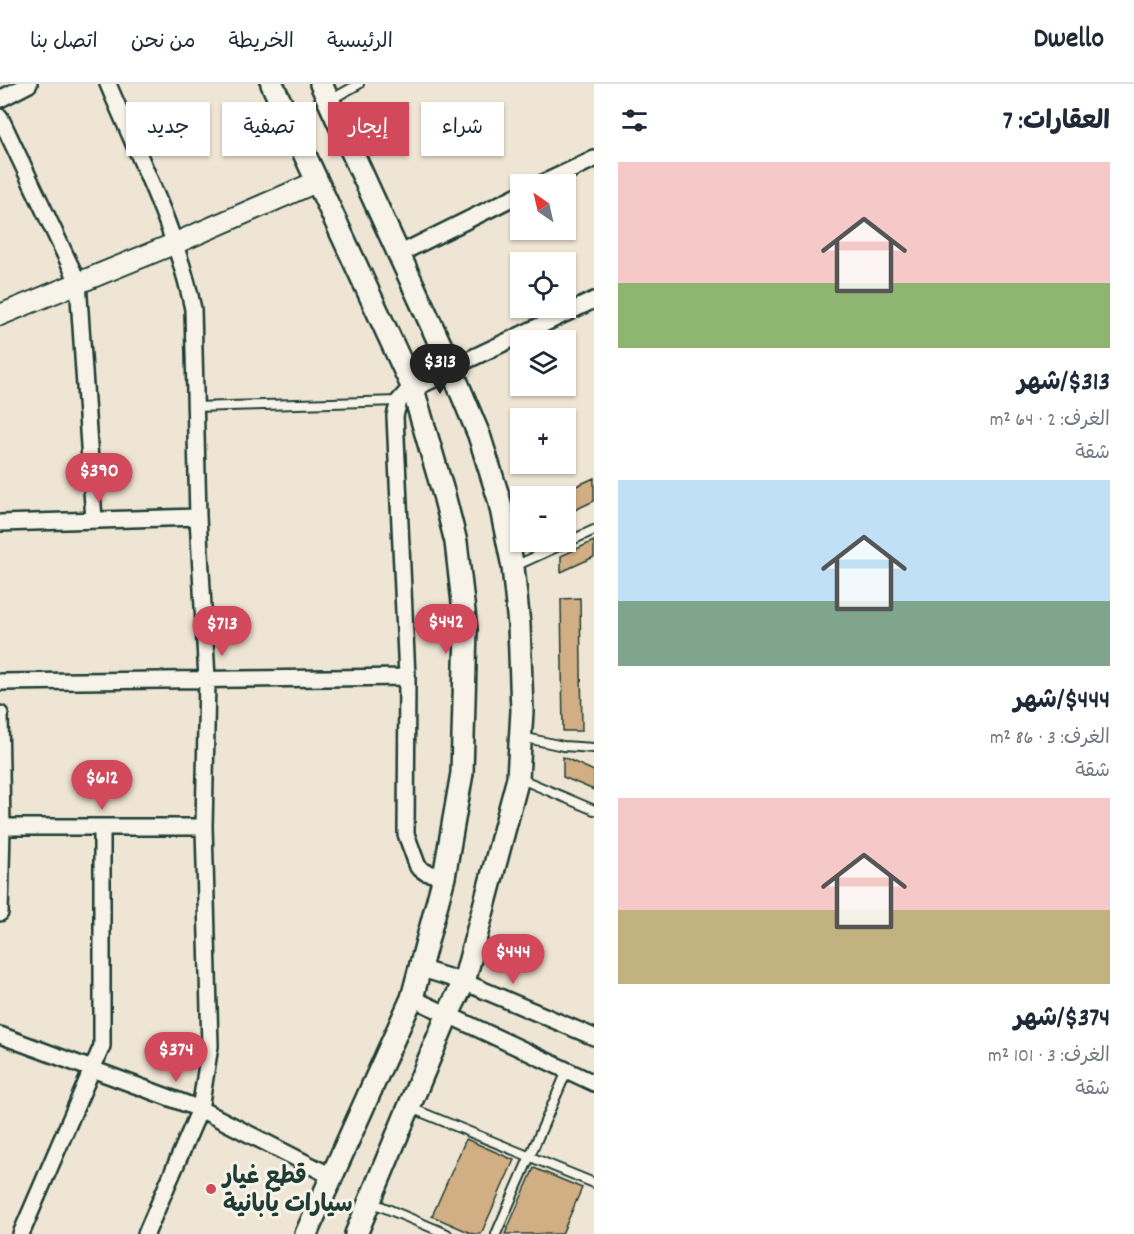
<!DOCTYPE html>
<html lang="ar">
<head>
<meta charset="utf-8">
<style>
	:root { --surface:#fff; --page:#f6f6f7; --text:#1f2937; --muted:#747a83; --line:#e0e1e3; --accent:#d1495b }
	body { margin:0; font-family:Dekko,"Playpen Sans Arabic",sans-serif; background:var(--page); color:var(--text); direction:rtl; height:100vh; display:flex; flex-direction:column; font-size:22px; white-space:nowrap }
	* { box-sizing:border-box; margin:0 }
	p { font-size:20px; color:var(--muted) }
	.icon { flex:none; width:33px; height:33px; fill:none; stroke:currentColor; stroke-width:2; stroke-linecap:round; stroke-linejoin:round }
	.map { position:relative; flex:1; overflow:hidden; direction:ltr }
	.sheet { display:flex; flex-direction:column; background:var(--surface); width:540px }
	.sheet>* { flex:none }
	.guide { position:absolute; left:18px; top:18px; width:486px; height:54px; direction:rtl; display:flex; gap:12px }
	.needle { width:39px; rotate:326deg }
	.fabs { position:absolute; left:510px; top:90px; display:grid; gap:12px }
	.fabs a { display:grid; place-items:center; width:66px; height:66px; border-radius:0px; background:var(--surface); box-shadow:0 2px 4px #0004; font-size:30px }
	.price { position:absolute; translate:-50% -51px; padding:0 14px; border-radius:21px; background:var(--accent); color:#fff; font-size:20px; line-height:39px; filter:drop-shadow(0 2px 3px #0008) }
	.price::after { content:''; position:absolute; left:50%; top:36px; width:18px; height:14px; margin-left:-9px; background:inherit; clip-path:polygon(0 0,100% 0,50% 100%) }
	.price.active { background:#222; color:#fff }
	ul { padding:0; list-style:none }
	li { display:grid; align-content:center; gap:12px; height:318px; padding:0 24px }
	li span { display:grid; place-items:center; height:186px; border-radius:0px; color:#555 }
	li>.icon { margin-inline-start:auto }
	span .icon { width:108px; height:108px; fill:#fffc; stroke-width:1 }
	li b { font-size:26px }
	h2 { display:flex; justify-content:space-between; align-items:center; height:72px; padding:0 24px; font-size:26px }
	.chip { padding:0 21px; border-radius:0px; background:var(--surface); box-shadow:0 2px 4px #0004; font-size:21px; line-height:54px }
	.chip.active { background:var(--accent); color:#fff }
	header { display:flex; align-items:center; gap:36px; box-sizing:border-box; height:84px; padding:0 30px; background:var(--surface); border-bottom:2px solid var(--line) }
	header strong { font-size:28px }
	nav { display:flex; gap:33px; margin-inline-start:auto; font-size:21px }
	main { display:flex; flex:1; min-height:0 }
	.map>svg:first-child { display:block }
	.building { fill:#d1ae83; stroke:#1f3d34; stroke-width:1.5 }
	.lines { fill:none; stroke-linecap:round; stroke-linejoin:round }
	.service-casing { stroke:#1f3d34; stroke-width:12 }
	.minor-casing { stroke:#1f3d34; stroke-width:20 }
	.tertiary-casing { stroke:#1f3d34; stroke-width:24 }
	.secondary-casing { stroke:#1f3d34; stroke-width:26 }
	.service { stroke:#f7f3e8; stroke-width:8 }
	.minor { stroke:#f7f3e8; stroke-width:15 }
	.tertiary { stroke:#f7f3e8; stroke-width:20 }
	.secondary { stroke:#f7f3e8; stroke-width:21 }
	.poi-dot { fill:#d1495b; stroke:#f7f3e8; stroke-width:2 }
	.labels { text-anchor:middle; stroke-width:6; stroke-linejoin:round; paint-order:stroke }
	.poi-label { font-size:24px; font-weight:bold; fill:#1f3d34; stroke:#f7f3e8; text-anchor:start }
</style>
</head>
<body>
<header>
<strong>Dwello</strong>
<nav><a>الرئيسية</a><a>الخريطة</a><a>من نحن</a><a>اتصل بنا</a></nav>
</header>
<main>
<section class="sheet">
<h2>العقارات: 7<svg class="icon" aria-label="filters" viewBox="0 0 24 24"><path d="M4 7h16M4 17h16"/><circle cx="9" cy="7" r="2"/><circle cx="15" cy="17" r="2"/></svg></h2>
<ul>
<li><span style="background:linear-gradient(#f6c9c9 65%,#8fb573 0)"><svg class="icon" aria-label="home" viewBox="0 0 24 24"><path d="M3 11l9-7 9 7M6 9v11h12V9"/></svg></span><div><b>$313/شهر</b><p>الغرف: 2 · 64 m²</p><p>شقة</p></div></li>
<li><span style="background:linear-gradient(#bfe0f5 65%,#7fa58c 0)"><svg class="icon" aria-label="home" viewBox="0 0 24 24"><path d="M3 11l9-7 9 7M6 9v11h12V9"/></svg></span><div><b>$444/شهر</b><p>الغرف: 3 · 86 m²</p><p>شقة</p></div></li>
<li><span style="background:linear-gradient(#f6c9c9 60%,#c2b280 0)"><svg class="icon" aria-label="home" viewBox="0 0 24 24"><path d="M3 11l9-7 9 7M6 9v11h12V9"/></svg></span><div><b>$374/شهر</b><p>الغرف: 3 · 101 m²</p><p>شقة</p></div></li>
</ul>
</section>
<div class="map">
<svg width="594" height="1150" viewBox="0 0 594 1150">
	<rect width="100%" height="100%" fill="#efe5d4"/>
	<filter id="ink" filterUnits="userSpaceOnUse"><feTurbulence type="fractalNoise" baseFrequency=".0167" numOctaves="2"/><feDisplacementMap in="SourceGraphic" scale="12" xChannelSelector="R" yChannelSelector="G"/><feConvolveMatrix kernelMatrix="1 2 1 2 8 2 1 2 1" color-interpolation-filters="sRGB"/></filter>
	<g filter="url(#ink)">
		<path class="building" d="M 594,394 L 594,417 L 566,430 L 566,412 L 554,412 Z
			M 594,457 L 594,473 L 561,488 L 561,472 Z
			M 580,514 L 582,647 L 563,647 L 561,515 Z
			M 563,673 L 594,687 L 594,706 L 563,693 Z
			M 466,1055 L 514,1076 L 481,1150 L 473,1150 L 432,1132 Z
			M 534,1084 L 582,1104 L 562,1150 L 505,1150 Z"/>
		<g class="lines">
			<g class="service-casing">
				<path id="service" d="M 330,16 L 359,0
					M 195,323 L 399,317
					M 515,482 L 594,446
					M 522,653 L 563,662 L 594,664
					M 519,694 L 594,726
					M 411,1024 L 594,1099
					M 371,1118 L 447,1150
					M 496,1150 L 567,987"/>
			</g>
			<g class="minor-casing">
				<path id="minor" d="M 108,0 C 139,74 177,147 193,225 L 198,433 L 207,595 L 204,743 L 210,962 L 200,1025 L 146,1150
					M 0,15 L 29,0
					M 0,33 L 78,198 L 94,436
					M 541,100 L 594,75
					M 399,170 L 520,110
					M 451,284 L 594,216
					M 412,302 L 399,317 L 395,332 L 407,593 L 406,750 L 418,783 L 425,788 L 444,793
					M 0,439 L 198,433
					M 0,598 L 407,593
					M 0,630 L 2,743 L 0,829
					M 0,743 L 204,743
					M 419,884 L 464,898 L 594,953
					M 412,914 L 594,999
					M 0,951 L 200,1025 L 331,1092
					M 21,1150 L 102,962 L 102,743"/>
			</g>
			<g class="tertiary-casing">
				<path id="tertiary" d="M 0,231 L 176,159 L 316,98"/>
			</g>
			<g class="secondary-casing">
				<path id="secondary" d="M 272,0 L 412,302 L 444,411 L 456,458 L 466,545 L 462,689 L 444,793 L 412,914 L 306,1150
					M 321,0 L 451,284 L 479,351 L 499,415 L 513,483 L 519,541 L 522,627 L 518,694 L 464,898 L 447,932 L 356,1150
					M 412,302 L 451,284"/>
			</g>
			<use href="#service" class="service"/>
			<use href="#minor" class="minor"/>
			<use href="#tertiary" class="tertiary"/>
			<use href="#secondary" class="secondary"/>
		</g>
	</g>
	<circle class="poi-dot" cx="211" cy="1105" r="6"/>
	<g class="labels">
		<g class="poi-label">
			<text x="223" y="1099">قطع غيار<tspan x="223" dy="28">سيارات يابانية</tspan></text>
		</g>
	</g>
</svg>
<div class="fabs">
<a><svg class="needle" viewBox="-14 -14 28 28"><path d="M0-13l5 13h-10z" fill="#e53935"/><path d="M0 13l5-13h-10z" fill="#747a83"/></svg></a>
<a><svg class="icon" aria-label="locate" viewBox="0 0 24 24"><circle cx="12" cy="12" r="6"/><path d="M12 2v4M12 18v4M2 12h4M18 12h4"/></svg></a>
<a><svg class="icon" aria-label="layers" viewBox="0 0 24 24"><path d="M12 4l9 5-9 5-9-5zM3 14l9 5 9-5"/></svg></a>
<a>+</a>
<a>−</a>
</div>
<b class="price active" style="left:440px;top:311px">$313</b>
<b class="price" style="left:99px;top:420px">$390</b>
<b class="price" style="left:446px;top:571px">$442</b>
<b class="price" style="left:222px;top:573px">$713</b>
<b class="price" style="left:102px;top:727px">$612</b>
<b class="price" style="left:513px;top:901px">$444</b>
<b class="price" style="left:176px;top:999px">$374</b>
<div class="guide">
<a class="chip">شراء</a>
<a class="chip active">إيجار</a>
<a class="chip">تصفية</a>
<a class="chip">جديد</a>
</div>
</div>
</main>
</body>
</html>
